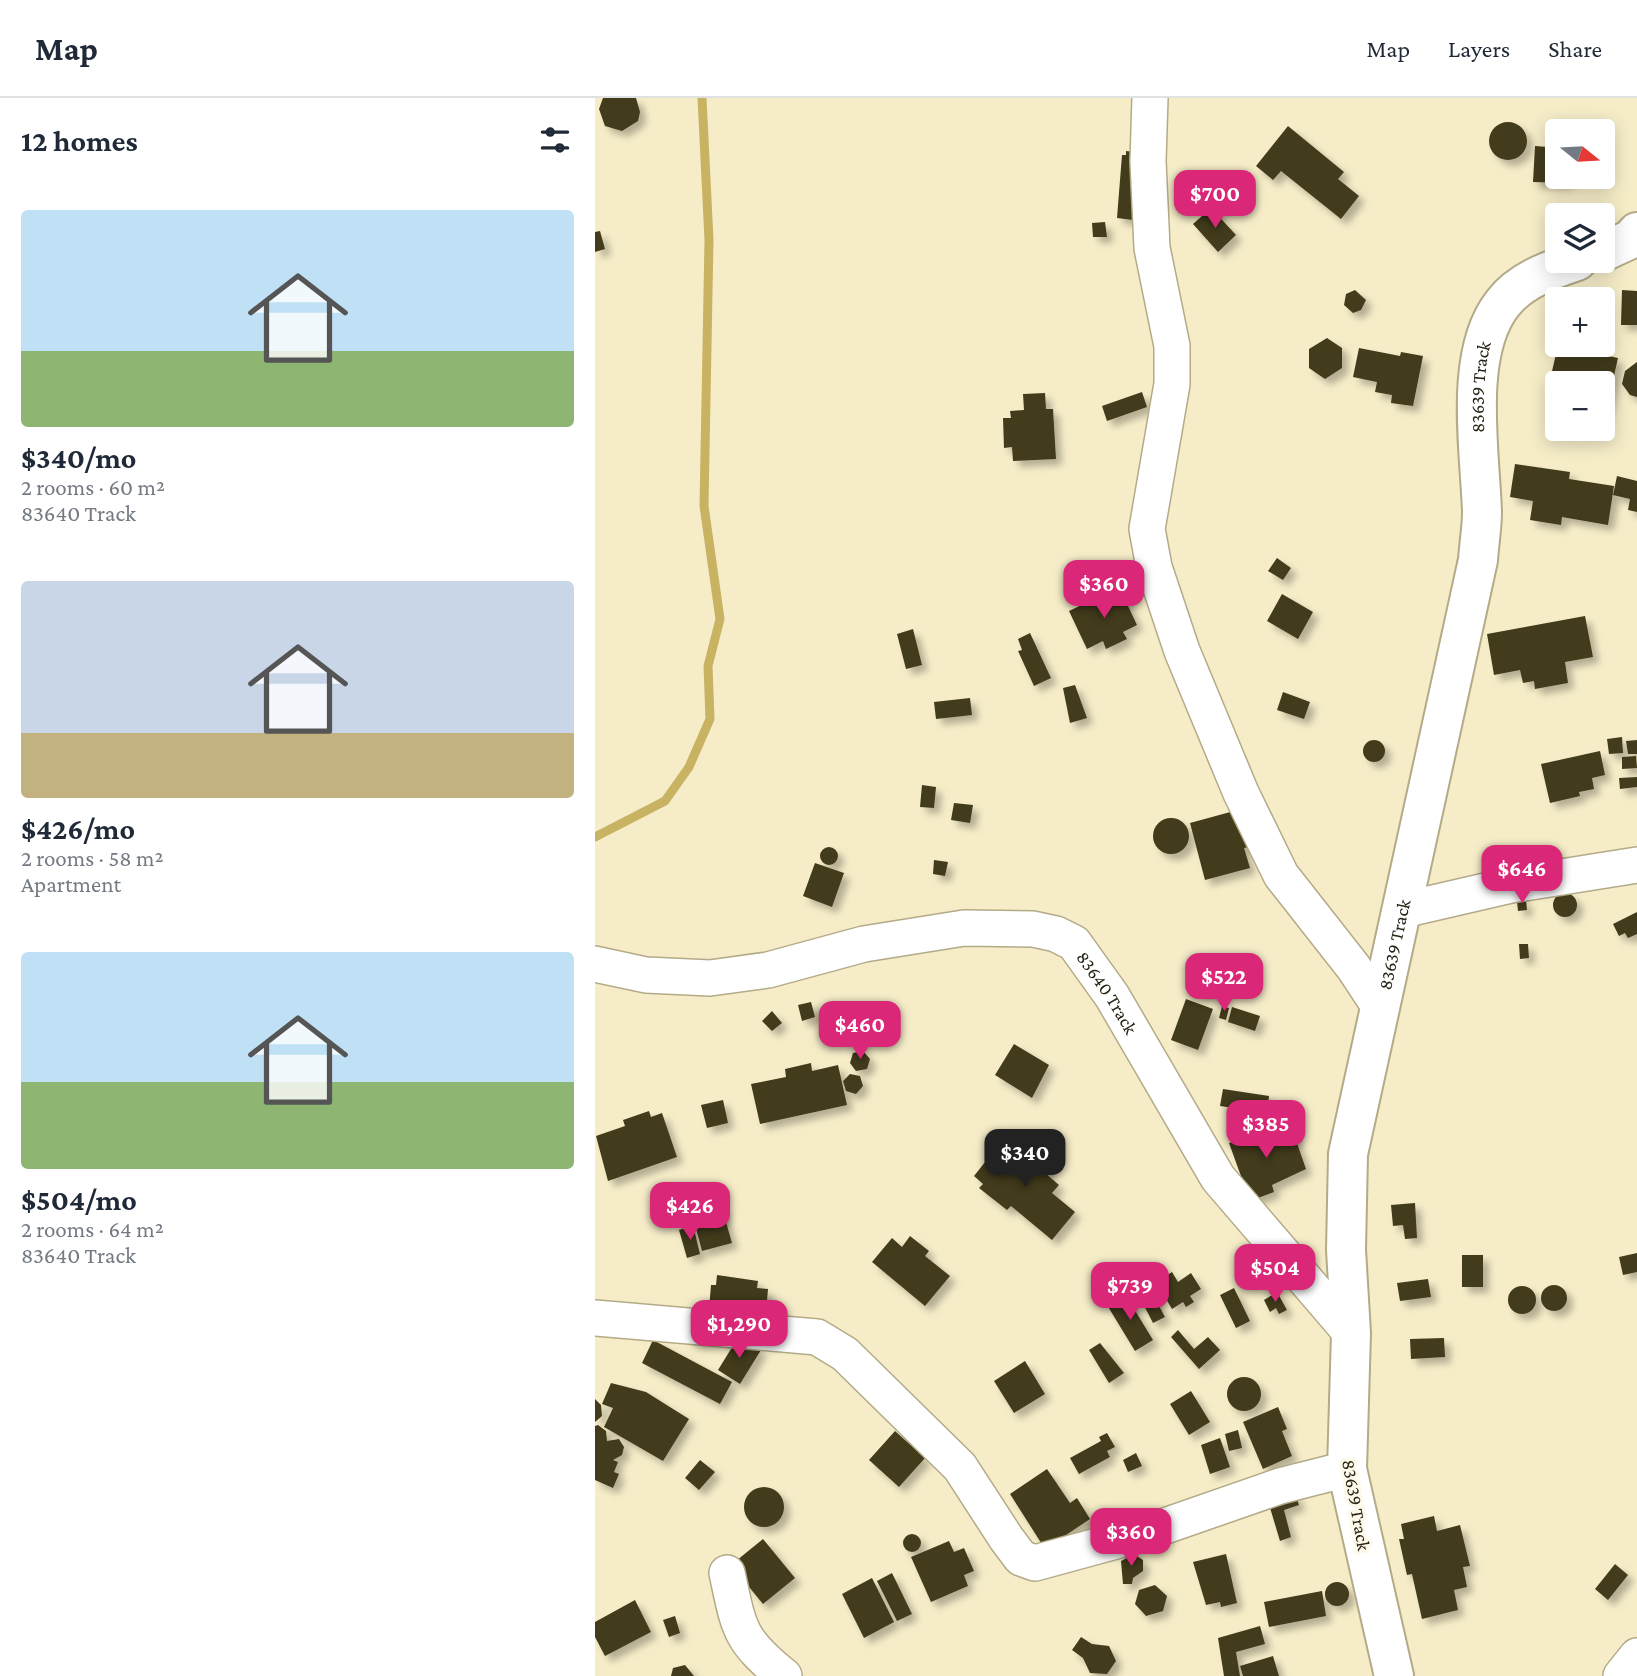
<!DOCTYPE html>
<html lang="en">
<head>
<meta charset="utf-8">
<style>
	:root { --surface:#fff; --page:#f6f6f7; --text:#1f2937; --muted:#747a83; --line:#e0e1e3; --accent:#db2777 }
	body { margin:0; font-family:"Crimson Pro",serif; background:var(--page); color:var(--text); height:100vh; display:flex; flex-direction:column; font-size:26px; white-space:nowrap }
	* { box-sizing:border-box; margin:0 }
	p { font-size:23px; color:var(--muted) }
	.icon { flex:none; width:38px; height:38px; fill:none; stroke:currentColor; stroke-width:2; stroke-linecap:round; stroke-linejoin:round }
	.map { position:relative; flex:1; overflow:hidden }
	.details { display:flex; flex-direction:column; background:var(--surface); width:595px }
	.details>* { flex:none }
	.needle { width:46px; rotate:108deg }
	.controls { position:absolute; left:950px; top:21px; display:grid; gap:14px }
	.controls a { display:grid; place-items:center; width:70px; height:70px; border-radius:7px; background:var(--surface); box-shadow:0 4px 18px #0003; font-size:35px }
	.price { position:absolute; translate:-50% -60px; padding:0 16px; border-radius:14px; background:var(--accent); color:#fff; font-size:23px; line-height:46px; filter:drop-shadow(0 2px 4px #0008) }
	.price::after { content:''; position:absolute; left:50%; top:42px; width:21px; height:16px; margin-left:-10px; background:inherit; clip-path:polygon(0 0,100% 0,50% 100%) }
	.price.selected { background:#222; color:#fff }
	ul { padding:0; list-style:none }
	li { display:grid; align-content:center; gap:14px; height:371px; padding:0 21px }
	li span { display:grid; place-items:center; height:217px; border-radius:7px; color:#555 }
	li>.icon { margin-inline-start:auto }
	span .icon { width:126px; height:126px; fill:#fffc; stroke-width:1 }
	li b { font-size:30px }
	h2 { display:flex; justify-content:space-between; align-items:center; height:84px; padding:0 21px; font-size:30px }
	header { display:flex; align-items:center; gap:42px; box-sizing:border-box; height:98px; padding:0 35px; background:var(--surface); border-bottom:2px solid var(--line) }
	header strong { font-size:33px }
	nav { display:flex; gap:38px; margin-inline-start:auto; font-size:24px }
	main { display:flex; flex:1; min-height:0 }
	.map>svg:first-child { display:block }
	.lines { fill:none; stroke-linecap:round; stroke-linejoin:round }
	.stream { stroke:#c8b362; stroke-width:9 }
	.building { fill:#423b1b; filter:url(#shadow) }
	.minor-casing { stroke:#b3aa88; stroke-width:38 }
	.tertiary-casing { stroke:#b3aa88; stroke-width:42 }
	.minor { stroke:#fff; stroke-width:35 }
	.tertiary { stroke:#fff; stroke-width:38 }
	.labels { text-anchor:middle; stroke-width:7; stroke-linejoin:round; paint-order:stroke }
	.street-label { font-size:19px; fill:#282517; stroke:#fefaeb }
</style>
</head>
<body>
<header>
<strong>Map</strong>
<nav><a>Map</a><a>Layers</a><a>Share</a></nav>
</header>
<main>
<section class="details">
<h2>12 homes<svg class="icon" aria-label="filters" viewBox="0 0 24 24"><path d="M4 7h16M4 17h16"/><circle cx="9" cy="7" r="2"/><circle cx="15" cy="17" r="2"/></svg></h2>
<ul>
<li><span style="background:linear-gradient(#bfe0f5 65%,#8fb573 0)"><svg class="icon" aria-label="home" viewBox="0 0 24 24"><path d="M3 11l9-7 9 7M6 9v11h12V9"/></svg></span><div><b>$340/mo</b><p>2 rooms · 60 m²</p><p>83640 Track</p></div></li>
<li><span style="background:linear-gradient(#c9d6e8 70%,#c2b280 0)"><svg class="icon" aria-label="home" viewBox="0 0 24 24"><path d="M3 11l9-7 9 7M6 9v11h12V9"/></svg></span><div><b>$426/mo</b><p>2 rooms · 58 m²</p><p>Apartment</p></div></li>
<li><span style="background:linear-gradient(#bfe0f5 60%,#8fb573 0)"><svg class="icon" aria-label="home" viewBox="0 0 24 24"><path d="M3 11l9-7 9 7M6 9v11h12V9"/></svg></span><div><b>$504/mo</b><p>2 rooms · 64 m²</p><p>83640 Track</p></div></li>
</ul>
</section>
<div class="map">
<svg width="1042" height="1578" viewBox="0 0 1042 1578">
	<defs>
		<filter id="shadow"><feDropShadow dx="6" dy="6" stdDeviation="3.5" flood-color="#0004"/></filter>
	</defs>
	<rect width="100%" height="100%" fill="#f6edc8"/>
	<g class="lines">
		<path class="stream" d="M 0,739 L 70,703 L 94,669 L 115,621 L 113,568 L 125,521 L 109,408 L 114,142 L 107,0"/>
	</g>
	<path class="building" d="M 8,0 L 41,0 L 45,14 L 43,23 L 27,33 L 10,28 L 4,11 Z
		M894 43a19 19 0 1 1 38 0a19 19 0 1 1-38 0Z
		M 693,28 L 749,74 L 743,81 L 764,98 L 746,121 L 686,73 L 678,82 L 661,68 Z
		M 953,44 L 962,44 L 962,79 L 972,79 L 972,85 L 938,84 L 940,48 L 953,49 Z
		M 531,53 L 540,54 L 544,58 L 538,122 L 522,120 L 527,57 L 531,57 Z
		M 616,110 L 641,137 L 623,154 L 598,126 Z
		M 510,124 L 512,139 L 498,139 L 497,125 Z
		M 5,133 L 10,151 L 0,154 L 0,134 Z
		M 760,192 L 771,202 L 766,212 L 758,215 L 749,207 L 751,196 Z
		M 1027,192 L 1042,193 L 1042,227 L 1026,227 Z
		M 732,240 L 747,250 L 747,270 L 730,281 L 714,270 L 714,251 Z
		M 963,247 L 1023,260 L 1011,313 L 1008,312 L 1008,285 L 968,285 L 955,282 Z
		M 764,250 L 805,258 L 806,254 L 828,258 L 818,308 L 796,305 L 797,297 L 780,294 L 782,284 L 758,279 Z
		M 1042,264 L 1042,299 L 1035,297 L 1027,286 L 1030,273 Z
		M 547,294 L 552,309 L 512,323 L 507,308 Z
		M 450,295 L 451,311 L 458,311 L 461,361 L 418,363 L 417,349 L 409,350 L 408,320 L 416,320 L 415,313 L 429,312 L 428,296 Z
		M 920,366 L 975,374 L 974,381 L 1019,388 L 1013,427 L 967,419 L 966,427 L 935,422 L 938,403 L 915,399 Z
		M 1022,378 L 1042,383 L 1042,414 L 1033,412 L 1035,401 L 1018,397 Z
		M 682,460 L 696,470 L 688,482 L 673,473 Z
		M 524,489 L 542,527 L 528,534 L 532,541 L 511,551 L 508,543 L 492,551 L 474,513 Z
		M 687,496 L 718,514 L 703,541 L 672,523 Z
		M 990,518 L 998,559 L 970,564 L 973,585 L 940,591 L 939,583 L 928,585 L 925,572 L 899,577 L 892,536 Z
		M 318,531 L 327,567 L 311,571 L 302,536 Z
		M 435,535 L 456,580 L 439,588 L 423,553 L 427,552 L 423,541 Z
		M 480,587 L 492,620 L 475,625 L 468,590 Z
		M 688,594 L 715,604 L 709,621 L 682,612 Z
		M 375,600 L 377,617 L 341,621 L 339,604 Z
		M 1027,639 L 1028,655 L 1014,656 L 1012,641 Z
		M 1042,642 L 1042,656 L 1033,656 L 1031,643 Z
		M768 653a11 11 0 1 1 22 0a11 11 0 1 1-22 0Z
		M 1005,653 L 1010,677 L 997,680 L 999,691 L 984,694 L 985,698 L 955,705 L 946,666 Z
		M 1041,658 L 1042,670 L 1027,671 L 1027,659 Z
		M 1042,679 L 1042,689 L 1025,691 L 1024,680 Z
		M 327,687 L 341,689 L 339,710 L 325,709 Z
		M 359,705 L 378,707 L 375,725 L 356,722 Z
		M 639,713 L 645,733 L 654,730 L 659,748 L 649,750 L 655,770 L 610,782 L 595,725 Z
		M558 738a18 18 0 1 1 36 0a18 18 0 1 1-36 0Z
		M225 758a9 9 0 1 1 18 0a9 9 0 1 1-18 0Z
		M 339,762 L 353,764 L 350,778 L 338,776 Z
		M 220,765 L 249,775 L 237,809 L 208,798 Z
		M958 807a12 12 0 1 1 24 0a12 12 0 1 1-24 0Z
		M 931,802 L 932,812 L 923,813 L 922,803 Z
		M 1042,814 L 1042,836 L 1033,840 L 1030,835 L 1024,838 L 1018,826 Z
		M 924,846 L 933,846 L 934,860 L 925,861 Z
		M599 886a9 9 0 1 1 18 0a9 9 0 1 1-18 0Z
		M 591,901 L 618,911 L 603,952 L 576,942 Z
		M 216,904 L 220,919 L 207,923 L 203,907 Z
		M 627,908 L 634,910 L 631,922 L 624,920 Z
		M 637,909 L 665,918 L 660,933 L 633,924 Z
		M 177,913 L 187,925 L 177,933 L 167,923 Z
		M 419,946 L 454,967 L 437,1000 L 400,977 Z
		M 268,953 L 275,961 L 272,971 L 261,973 L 255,965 L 258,955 Z
		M 216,965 L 217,973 L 243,967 L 252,1007 L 165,1026 L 156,986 L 191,979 L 190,971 Z
		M 255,976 L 265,978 L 268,988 L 261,996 L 251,993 L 248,983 Z
		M 628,991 L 674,998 L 672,1015 L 625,1008 Z
		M 128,1002 L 133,1025 L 112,1030 L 106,1007 Z
		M 54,1013 L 56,1019 L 67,1015 L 82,1059 L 13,1083 L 1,1038 L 30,1028 L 28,1022 Z
		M 661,1028 L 664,1035 L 679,1029 L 682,1037 L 697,1031 L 711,1071 L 677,1087 L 679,1094 L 655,1103 L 634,1045 L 650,1040 L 648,1033 Z
		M 424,1044 L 455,1069 L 450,1075 L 464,1087 L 457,1095 L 480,1114 L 457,1142 L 416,1108 L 412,1112 L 384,1090 L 388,1086 L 379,1078 L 398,1054 L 409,1062 Z
		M 820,1105 L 822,1140 L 810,1141 L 808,1127 L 798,1128 L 796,1107 Z
		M 127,1110 L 137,1145 L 107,1153 L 98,1119 Z
		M 98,1127 L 105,1156 L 92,1160 L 84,1132 Z
		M 315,1138 L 334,1153 L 330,1158 L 355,1178 L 330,1208 L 277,1164 L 297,1140 L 307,1149 Z
		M 1042,1155 L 1042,1174 L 1028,1177 L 1024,1159 Z
		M 867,1157 L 888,1157 L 888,1189 L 867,1189 Z
		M 577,1174 L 583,1184 L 596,1175 L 606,1191 L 595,1198 L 599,1204 L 591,1209 L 588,1204 L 577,1211 L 561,1184 Z
		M 122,1177 L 163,1183 L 162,1190 L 173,1191 L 171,1215 L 114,1211 L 116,1187 L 121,1187 Z
		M 548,1178 L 570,1219 L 558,1225 L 537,1184 Z
		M 833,1181 L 836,1199 L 805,1203 L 802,1185 Z
		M 517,1184 L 520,1191 L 506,1198 L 503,1191 Z
		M946 1200a13 13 0 1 1 26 0a13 13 0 1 1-26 0Z
		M913 1202a14 14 0 1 1 28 0a14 14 0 1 1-28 0Z
		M 639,1190 L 655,1223 L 641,1230 L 625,1197 Z
		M 682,1194 L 692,1212 L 684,1216 L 681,1210 L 675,1214 L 669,1202 Z
		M 530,1196 L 558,1242 L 540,1253 L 512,1207 Z
		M 583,1232 L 599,1251 L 613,1239 L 625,1252 L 604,1271 L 576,1239 Z
		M 144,1238 L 166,1252 L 145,1286 L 123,1272 Z
		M 849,1240 L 850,1259 L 816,1261 L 815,1241 Z
		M 58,1242 L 137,1284 L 125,1306 L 47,1265 Z
		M 505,1245 L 529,1275 L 514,1285 L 494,1252 Z
		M 430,1263 L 450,1296 L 419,1315 L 399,1283 Z
		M632 1296a17 17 0 1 1 34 0a17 17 0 1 1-34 0Z
		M 16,1285 L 51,1294 L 94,1321 L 68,1363 L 9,1329 L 18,1310 L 7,1306 Z
		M 596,1293 L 615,1324 L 594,1337 L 575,1306 Z
		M 0,1301 L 6,1307 L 7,1318 L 0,1324 Z
		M 683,1309 L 692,1331 L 687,1333 L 697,1358 L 668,1371 L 648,1324 Z
		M 3,1327 L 11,1333 L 12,1343 L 24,1341 L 29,1349 L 27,1357 L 18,1362 L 23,1364 L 19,1374 L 24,1376 L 18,1390 L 0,1382 L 0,1328 Z
		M 643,1332 L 647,1350 L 634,1353 L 630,1336 Z
		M 300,1333 L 330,1360 L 304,1389 L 274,1362 Z
		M 512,1335 L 520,1349 L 512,1353 L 515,1359 L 484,1376 L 475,1360 L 506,1343 L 504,1339 Z
		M 625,1340 L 635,1369 L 615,1376 L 606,1347 Z
		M 541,1355 L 547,1368 L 533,1374 L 528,1362 Z
		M 105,1362 L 120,1374 L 104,1392 L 90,1380 Z
		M 452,1371 L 475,1405 L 482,1400 L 495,1421 L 450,1451 L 415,1396 Z
		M149 1409a20 20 0 1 1 40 0a20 20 0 1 1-40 0Z
		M 700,1395 L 704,1407 L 689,1412 L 696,1439 L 685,1443 L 673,1403 Z
		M 839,1418 L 842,1433 L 865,1427 L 875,1468 L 868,1469 L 872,1489 L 859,1492 L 863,1512 L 827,1521 L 817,1476 L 812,1477 L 804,1441 L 809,1441 L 806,1426 Z
		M308 1445a9 9 0 1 1 18 0a9 9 0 1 1-18 0Z
		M 168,1441 L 200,1480 L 168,1506 L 136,1467 Z
		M 354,1443 L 359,1454 L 369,1450 L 379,1473 L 369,1477 L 373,1488 L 336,1504 L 316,1459 Z
		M 539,1456 L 548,1462 L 548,1473 L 538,1480 L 537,1486 L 528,1486 L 526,1463 Z
		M 631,1456 L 642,1505 L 626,1509 L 625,1504 L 611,1507 L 598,1464 Z
		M 1020,1466 L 1033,1477 L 1013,1502 L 1000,1491 Z
		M 297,1475 L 317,1516 L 302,1523 L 282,1483 Z
		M 277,1480 L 299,1524 L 269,1540 L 247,1496 Z
		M730 1496a12 12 0 1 1 24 0a12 12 0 1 1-24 0Z
		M 560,1487 L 572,1498 L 568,1513 L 551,1518 L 540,1506 L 544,1492 Z
		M 727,1493 L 731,1518 L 674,1529 L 669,1504 Z
		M 40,1502 L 56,1534 L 10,1558 L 0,1539 L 0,1524 Z
		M 80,1518 L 85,1535 L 74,1539 L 68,1522 Z
		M 665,1528 L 670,1546 L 641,1554 L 645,1578 L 629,1578 L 623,1540 Z
		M 486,1539 L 497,1546 L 514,1548 L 521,1563 L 512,1576 L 495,1575 L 488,1560 L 477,1552 Z
		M 678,1558 L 684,1578 L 648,1578 L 645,1568 Z
		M 90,1567 L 99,1578 L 76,1578 L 78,1570 Z"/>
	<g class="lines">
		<g class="minor-casing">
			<g id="minor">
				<path d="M 555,0 L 553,63 L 557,150 L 577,248 L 577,286 L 552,431 L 559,469 L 587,553 L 646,695 L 686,777 L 759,870 L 786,911"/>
				<path d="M 808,812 L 916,787 L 1042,767"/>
				<path id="s1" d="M 0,866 L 51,877 L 115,880 L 173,872 L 269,846 L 369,830 L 438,831 L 461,836 L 479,845 L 517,898 L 623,1080 L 756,1235"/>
				<path d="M 0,1220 L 222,1239 L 250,1256 L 365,1369 L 411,1440 L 426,1460 L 440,1465 L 550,1435 L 685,1388 L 752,1371"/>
				<path d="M 132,1475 C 144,1530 143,1541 189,1578"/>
				<path d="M 1026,1578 L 1042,1558"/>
			</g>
		</g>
		<g class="tertiary-casing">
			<g id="tertiary">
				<path d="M 1008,154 L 1036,141 L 1042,134"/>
				<path id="s2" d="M 799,1578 L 752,1371 L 756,1235 L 751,1152 L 753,1056 L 883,462 C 884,446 887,430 887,414 C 885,353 868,255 908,205 C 926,182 955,172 982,163"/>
			</g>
		</g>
		<use href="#minor" class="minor"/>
		<use href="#tertiary" class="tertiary"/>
	</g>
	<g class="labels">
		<g class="street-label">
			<text dy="7" stroke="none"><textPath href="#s2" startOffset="1309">83639 Track</textPath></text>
			<text dy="7" stroke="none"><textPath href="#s2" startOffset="742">83639 Track</textPath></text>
			<text dy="7" stroke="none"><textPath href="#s1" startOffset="548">83640 Track</textPath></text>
			<text transform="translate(762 1407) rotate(80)" y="7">83639 Track</text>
		</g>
	</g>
</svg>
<div class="controls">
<a><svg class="needle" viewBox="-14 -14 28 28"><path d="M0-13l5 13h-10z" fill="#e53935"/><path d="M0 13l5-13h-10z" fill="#747a83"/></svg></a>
<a><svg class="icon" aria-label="layers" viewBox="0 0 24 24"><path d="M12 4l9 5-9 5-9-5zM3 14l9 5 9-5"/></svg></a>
<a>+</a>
<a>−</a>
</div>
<b class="price" style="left:620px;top:132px">$700</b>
<b class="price" style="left:509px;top:522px">$360</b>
<b class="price" style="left:927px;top:807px">$646</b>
<b class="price" style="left:629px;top:915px">$522</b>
<b class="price" style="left:265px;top:963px">$460</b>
<b class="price" style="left:671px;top:1062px">$385</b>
<b class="price selected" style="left:430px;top:1091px">$340</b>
<b class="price" style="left:95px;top:1144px">$426</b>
<b class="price" style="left:680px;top:1206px">$504</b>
<b class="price" style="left:535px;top:1224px">$739</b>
<b class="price" style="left:144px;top:1262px">$1,290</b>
<b class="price" style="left:536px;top:1470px">$360</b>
</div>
</main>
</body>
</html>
